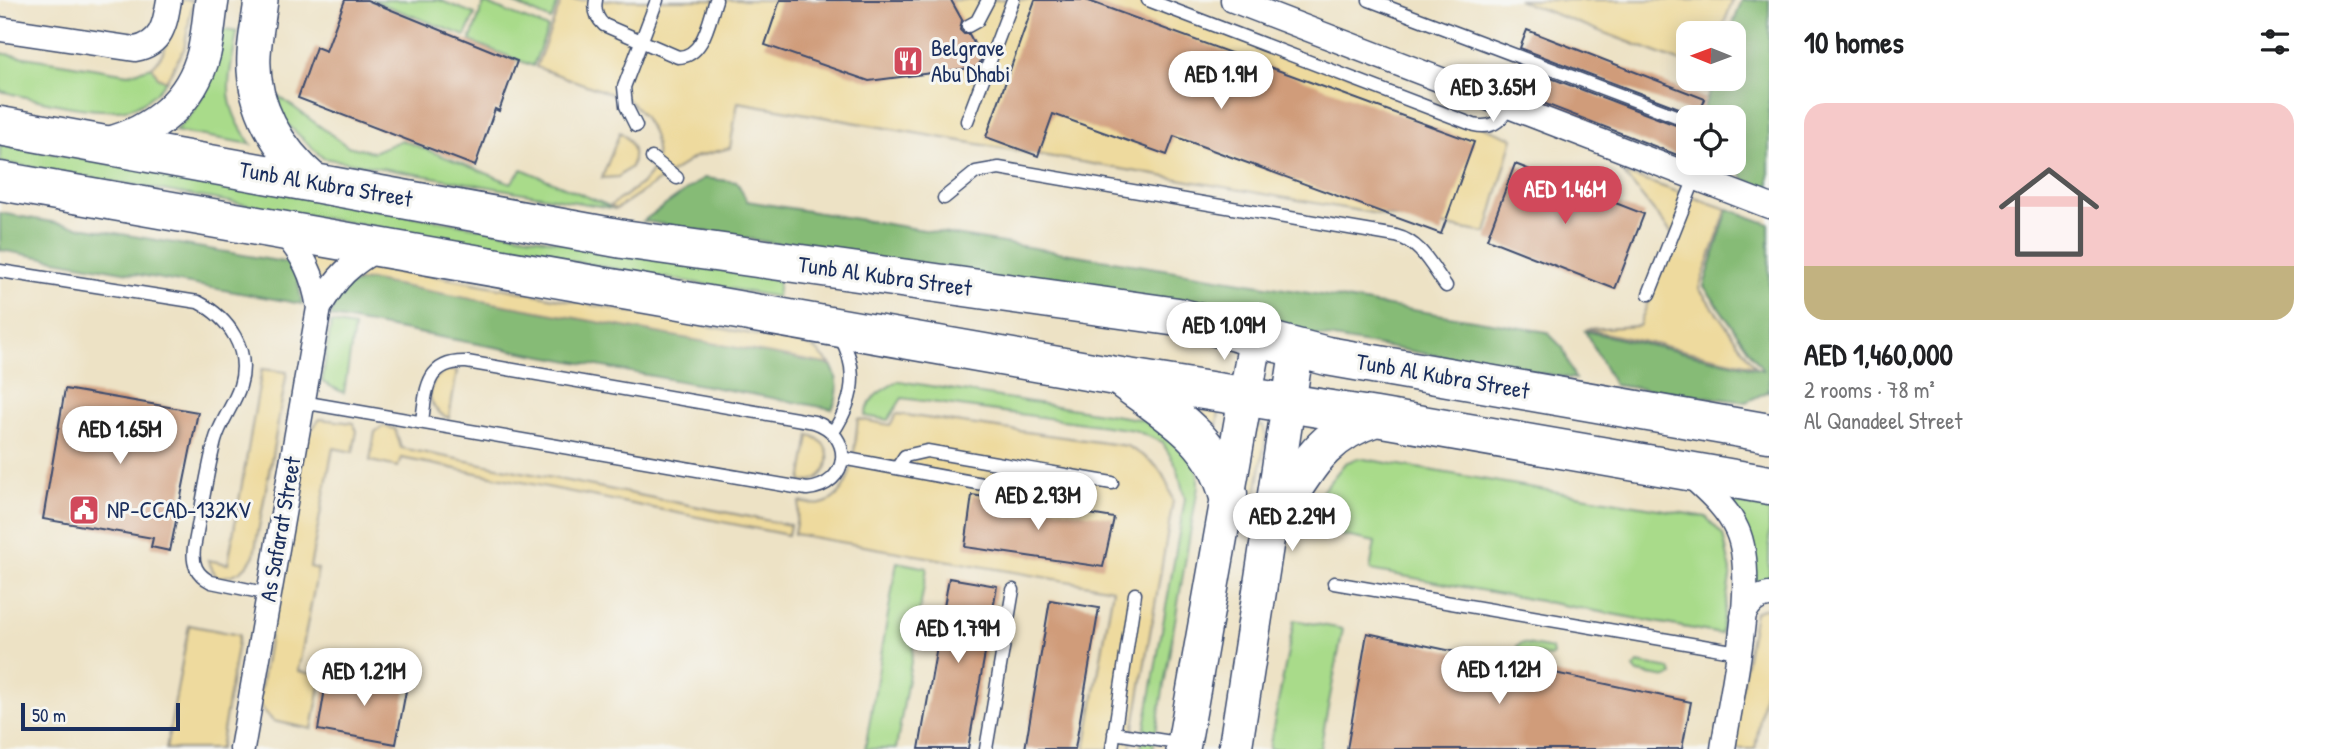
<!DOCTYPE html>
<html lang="en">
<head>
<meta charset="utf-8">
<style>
	:root { --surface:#fff; --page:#f2f2f2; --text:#202124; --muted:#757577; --line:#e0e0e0; --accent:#d1495b }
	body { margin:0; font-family:"Patrick Hand",sans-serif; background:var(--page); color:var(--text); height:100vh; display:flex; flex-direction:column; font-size:26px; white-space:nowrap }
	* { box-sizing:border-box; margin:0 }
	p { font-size:23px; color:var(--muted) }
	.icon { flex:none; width:38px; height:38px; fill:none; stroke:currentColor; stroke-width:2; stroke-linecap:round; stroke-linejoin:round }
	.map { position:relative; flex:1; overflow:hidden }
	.sheet { display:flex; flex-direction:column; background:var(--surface); width:560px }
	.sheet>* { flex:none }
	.needle { width:46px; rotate:271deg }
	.buttons { position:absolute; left:1676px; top:21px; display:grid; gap:14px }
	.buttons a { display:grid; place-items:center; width:70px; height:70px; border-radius:14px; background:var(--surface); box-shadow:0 4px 18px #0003; font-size:35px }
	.scale { position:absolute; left:21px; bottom:18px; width:159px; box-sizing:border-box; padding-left:7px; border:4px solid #1b2f5e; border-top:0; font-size:19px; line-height:24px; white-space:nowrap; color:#1b2f5e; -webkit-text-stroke:5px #f6f6f2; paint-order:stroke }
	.price { position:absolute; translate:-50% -60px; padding:0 16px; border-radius:24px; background:#fff; color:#222; font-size:23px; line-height:46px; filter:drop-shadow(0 2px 4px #0008) }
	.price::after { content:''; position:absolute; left:50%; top:42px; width:21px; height:16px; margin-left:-10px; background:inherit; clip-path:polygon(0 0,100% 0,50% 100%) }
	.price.selected { background:var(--accent); color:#fff }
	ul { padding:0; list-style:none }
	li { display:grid; align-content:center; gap:14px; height:371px; padding:0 35px }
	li+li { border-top:2px solid var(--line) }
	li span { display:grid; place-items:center; height:217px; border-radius:21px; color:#555 }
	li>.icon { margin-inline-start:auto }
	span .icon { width:126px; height:126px; fill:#fffc; stroke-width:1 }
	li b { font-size:30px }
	h2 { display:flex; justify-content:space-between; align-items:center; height:84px; padding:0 35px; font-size:30px }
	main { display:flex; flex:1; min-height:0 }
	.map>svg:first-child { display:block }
	.green { fill:#a9db8a; stroke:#628574; stroke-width:2 }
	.forest { fill:#86bb76; stroke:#50756a; stroke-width:2 }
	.sand { fill:#eeda9e; stroke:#84847e; stroke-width:2 }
	.building { fill:#d09c7a }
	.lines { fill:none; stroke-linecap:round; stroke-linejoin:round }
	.lane-casing { stroke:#3a4a6d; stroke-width:15 }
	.street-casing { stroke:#3a4a6d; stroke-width:27 }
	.secondary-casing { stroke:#3a4a6d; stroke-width:36 }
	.primary-casing { stroke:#3a4a6d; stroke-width:41 }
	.lane { stroke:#fff; stroke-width:12 }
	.street { stroke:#fff; stroke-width:24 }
	.secondary { stroke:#fff; stroke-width:33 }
	.primary { stroke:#fff; stroke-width:38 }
	.labels { text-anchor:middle; stroke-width:6; stroke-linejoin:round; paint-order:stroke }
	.poi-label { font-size:23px; fill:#1b2f5e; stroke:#f6f6f2; text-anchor:start }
	.street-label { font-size:23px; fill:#1b2f5e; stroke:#f6f6f2 }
</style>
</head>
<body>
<main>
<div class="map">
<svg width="1769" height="749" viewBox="0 0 1769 749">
	<rect width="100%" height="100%" fill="#f6f6f2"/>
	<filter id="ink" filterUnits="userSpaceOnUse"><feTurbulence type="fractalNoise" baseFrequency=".0143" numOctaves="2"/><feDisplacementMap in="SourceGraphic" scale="14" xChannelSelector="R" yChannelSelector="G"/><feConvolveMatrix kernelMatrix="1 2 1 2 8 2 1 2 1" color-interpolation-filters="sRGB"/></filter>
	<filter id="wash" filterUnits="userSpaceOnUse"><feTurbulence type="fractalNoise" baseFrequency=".00686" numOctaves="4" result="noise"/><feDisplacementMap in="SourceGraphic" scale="28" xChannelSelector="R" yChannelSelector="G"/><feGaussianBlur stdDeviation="1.57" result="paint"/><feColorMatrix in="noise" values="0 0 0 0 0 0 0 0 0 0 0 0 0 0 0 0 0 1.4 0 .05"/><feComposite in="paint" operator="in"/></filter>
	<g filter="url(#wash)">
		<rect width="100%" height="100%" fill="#ede2c5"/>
		<path class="green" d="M 371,0 L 439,0 L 475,14 L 465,36 Z
			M 506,0 L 559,0 L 551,20 Z
			M 484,3 L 548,28 L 533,66 L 470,41 Z
			M 215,28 L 237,32 C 229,82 219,100 251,144 L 174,131 C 210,103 209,71 215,28 Z
			M 0,53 L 128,74 L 152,67 L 158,77 L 166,81 C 157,93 141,107 126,109 C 90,115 36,99 0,91 Z
			M 277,95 L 347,146 L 373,152 L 402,140 L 511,183 L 522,169 L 616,209 L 323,158 L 284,121 Z
			M 0,144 L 779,280 L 777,297 L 0,162 Z
			M 331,323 L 354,327 L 344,393 L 322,382 Z
			M 899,381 L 1144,420 L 1191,456 L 1198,473 L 1198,487 L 1153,749 L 1141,749 L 1185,499 L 1177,467 L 1162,442 L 1134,430 L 902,398 L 888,420 L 865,416 C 869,396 882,390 899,381 Z
			M 1358,458 L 1706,517 L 1723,535 L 1731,571 L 1721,634 L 1370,570 L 1375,542 L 1311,529 L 1315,500 L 1345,463 Z
			M 1727,501 L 1769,509 L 1769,588 L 1755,589 Z
			M 897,562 L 927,568 L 896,749 L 865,749 Z
			M 1294,620 L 1343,629 L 1320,749 L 1269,749 Z
			M 1522,643 L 1552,649 L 1553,655 L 1550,657 L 1520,652 L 1517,646 Z
			M 1638,663 L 1670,669 L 1672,675 L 1667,678 L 1638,673 L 1634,668 Z"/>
		<path class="forest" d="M 1742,0 L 1769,0 L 1769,189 L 1745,180 L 1736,166 L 1734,117 L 1701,116 L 1714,79 L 1734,79 L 1734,33 L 1730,33 Z
			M 704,178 L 737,182 L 747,201 L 1547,332 L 1563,348 L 1575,379 L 643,221 Z
			M 1728,209 L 1769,224 L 1769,391 L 1746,402 L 1614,385 L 1585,331 L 1763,370 L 1704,286 Z
			M 0,213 L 289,263 L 297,275 L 302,304 L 0,250 Z
			M 369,280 L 831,365 C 839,380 840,393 832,409 L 331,317 C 335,292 345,284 369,280 Z"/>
		<path class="sand" d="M 174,0 L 193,0 L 184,49 L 166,81 L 158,77 L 152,67 C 172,46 171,28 174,0 Z
			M 562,0 L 1158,0 L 1513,138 L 1486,233 L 738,102 L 730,148 L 695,157 L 616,209 L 610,206 C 621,198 636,189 646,179 C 669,154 649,117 628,100 L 536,67 Z
			M 1518,0 L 1733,0 L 1720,33 L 1689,33 L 1689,65 Z
			M 620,132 C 633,142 636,152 631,167 L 618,177 L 602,178 Z
			M 1623,173 L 1727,209 L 1699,288 L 1755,366 L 1586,329 L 1639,326 L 1673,235 Z
			M 302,252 L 347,259 L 315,292 Z
			M 366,266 L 380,266 L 800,343 L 814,348 L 831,365 L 369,280 L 351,283 Z
			M 262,369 L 287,372 L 254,555 C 246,571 234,577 216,577 L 208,560 L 228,564 Z
			M 448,370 L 457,371 L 449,418 C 424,409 424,380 448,370 Z
			M 1161,403 L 1219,412 L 1213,450 Z
			M 897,414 L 1127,446 C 1156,463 1164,468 1173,501 L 1130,749 L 1085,749 L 1113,589 L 794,534 L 800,502 C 806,503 815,506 821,504 C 855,497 854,446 858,419 L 890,425 Z
			M 320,419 L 353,423 L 357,431 L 353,452 L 333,448 L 310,567 L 318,569 L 298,671 L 322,676 L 312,729 L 273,721 L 258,704 L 304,438 Z
			M 1257,424 L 1263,426 L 1266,436 L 1255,500 L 1238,497 Z
			M 383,426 L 395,429 L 401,448 L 790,525 L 788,535 L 401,458 L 398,467 L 370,461 L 375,432 Z
			M 809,435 C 839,443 832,484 801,482 Z
			M 1768,607 L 1769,665 L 1755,749 L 1731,749 L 1755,612 Z
			M 189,625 L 239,635 L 220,749 L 166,749 Z"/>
		<g id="blocks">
			<path class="building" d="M 345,0 L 367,0 L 517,61 L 499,111 L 495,109 L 475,166 L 298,98 L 316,47 L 326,51 Z
				M 780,0 L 951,0 L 962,20 L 960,30 L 964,34 L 969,34 L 982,58 L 978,67 L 869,81 L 765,45 Z
				M 1035,0 L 1086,0 L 1474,142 L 1441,234 L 1174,136 L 1167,155 L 1053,114 L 1038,156 L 986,137 Z
				M 1527,30 L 1705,99 L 1698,117 L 1692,113 L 1520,48 Z
				M 1516,65 L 1689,130 L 1689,148 L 1685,158 L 1507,89 Z
				M 1515,164 L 1644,214 L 1615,289 L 1487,239 Z
				M 65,389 L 198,412 L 170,551 L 151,547 L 153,538 L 43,519 Z
				M 972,495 L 1114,518 L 1103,567 L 965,547 Z
				M 949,578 L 997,586 L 968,749 L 919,749 Z
				M 1050,600 L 1099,608 L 1075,749 L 1025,749 Z
				M 1367,633 L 1691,702 L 1682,749 L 1347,749 Z
				M 371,673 L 408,680 L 396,744 L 318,730 L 327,677 L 369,686 Z"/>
		</g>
	</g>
	<g filter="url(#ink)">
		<use href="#blocks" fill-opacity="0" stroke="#3a4a6d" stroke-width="2"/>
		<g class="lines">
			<g class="lane-casing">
				<path id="lane" d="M 596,0 C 594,10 596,18 604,25 L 678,57 C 704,57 709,20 716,0
					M 1148,0 L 1474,125 C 1492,129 1502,121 1508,106
					M 1369,0 L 1689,121
					M 968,26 L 977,21 L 988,0
					M 967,121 L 1013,0
					M 636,126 L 626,106 L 624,87 L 657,0
					M 652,158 L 677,178
					M 1712,183 L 1716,163
					M 944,198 L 976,172 L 999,168 L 1396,236 C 1421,242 1432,267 1446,286
					M 0,271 L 198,302 C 229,318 251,350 240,386 C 234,405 220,422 215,441 C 206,476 201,512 194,548 C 192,564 196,574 211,582 L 269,594
					M 1649,294 L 1695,178
					M 302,402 L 807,489 C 850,485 855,435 814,422 L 467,362 C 426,360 426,390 422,422
					M 833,432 C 853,402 860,370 840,337
					M 842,458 L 1026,492
					M 897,468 L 905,456 L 927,451 L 1112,483
					M 1334,583 L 1738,652
					M 1114,733 L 1184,744
					M 986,749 L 1013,590
					M 1112,749 L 1135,594"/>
			</g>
			<g class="street-casing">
				<path id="street" d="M 1233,0 L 1769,206
					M 0,29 L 135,49 C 162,44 165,24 169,0
					M 281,230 C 303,253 314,276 319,308
					M 1688,473 C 1706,490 1726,506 1737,530 C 1759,578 1731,695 1723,749
					M 1743,617 C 1748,604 1755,597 1769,595
					M 242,749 L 319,308 C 336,277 350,264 381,247"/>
			</g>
			<g class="secondary-casing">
				<path id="secondary" d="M 261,0 C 259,18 255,36 254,54 C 251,106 278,150 316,182
					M 107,144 C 153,132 192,102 204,53 C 208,36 209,18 212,0
					M 1183,749 L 1256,337
					M 1235,749 L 1297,349"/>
			</g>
			<g class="primary-casing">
				<path id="primary" d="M 0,126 L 623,239 L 1178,317 L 1327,356 L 1769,433
					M 0,181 L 1121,377 L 1376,417 L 1769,485
					M 1125,381 C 1169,414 1213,437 1228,494
					M 1269,525 C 1303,478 1315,436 1376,417"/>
			</g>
			<use href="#lane" class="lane"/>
			<use href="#street" class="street"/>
			<use href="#secondary" class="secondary"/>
			<use href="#primary" class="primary"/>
		</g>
	</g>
	<defs>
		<g id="restaurant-square" transform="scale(1.575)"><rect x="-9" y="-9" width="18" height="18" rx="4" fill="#d1495b" stroke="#f6f6f2"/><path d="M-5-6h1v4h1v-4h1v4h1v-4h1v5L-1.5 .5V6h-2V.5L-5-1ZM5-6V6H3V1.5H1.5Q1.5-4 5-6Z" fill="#fff"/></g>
		<g id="civic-square" transform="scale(1.575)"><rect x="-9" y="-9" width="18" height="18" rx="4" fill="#d1495b" stroke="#f6f6f2"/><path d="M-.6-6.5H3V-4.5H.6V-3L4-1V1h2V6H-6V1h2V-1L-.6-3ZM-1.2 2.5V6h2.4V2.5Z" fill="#fff"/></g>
	</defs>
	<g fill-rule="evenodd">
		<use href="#restaurant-square" x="908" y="61"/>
		<use href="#civic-square" x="84" y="510"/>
	</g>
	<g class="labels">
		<g class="poi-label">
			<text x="931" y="56">Belgrave<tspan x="931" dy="26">Abu Dhabi</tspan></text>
			<text x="107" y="518">NP-CCAD-132KV</text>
		</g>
		<g class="street-label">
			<text transform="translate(326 184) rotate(10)" y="8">Tunb Al Kubra Street</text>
			<text transform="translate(885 276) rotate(8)" y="8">Tunb Al Kubra Street</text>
			<text transform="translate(1443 376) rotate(10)" y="8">Tunb Al Kubra Street</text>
			<text transform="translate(280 529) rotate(-80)" y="8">As Safarat Street</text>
		</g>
	</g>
</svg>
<div class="buttons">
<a><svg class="needle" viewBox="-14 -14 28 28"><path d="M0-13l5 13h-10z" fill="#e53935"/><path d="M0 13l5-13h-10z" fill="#757577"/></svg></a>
<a><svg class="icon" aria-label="locate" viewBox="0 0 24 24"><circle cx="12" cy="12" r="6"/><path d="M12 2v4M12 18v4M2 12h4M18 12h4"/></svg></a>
</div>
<div class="scale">50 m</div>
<b class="price" style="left:1221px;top:111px">AED 1.9M</b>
<b class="price" style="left:1493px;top:124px">AED 3.65M</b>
<b class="price selected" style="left:1565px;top:226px">AED 1.46M</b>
<b class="price" style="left:1224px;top:362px">AED 1.09M</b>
<b class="price" style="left:120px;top:466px">AED 1.65M</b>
<b class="price" style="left:1038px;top:532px">AED 2.93M</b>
<b class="price" style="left:1292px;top:553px">AED 2.29M</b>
<b class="price" style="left:958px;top:665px">AED 1.79M</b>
<b class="price" style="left:1499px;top:706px">AED 1.12M</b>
<b class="price" style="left:364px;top:708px">AED 1.21M</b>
</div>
<section class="sheet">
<h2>10 homes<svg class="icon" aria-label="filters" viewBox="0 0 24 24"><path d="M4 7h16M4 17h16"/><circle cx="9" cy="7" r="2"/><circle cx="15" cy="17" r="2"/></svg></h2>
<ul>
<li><span style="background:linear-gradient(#f6c9c9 75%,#c2b280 0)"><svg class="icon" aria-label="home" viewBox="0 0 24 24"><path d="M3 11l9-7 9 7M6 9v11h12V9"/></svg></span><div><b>AED 1,460,000</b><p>2 rooms · 78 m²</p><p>Al Qanadeel Street</p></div></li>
</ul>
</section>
</main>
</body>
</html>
